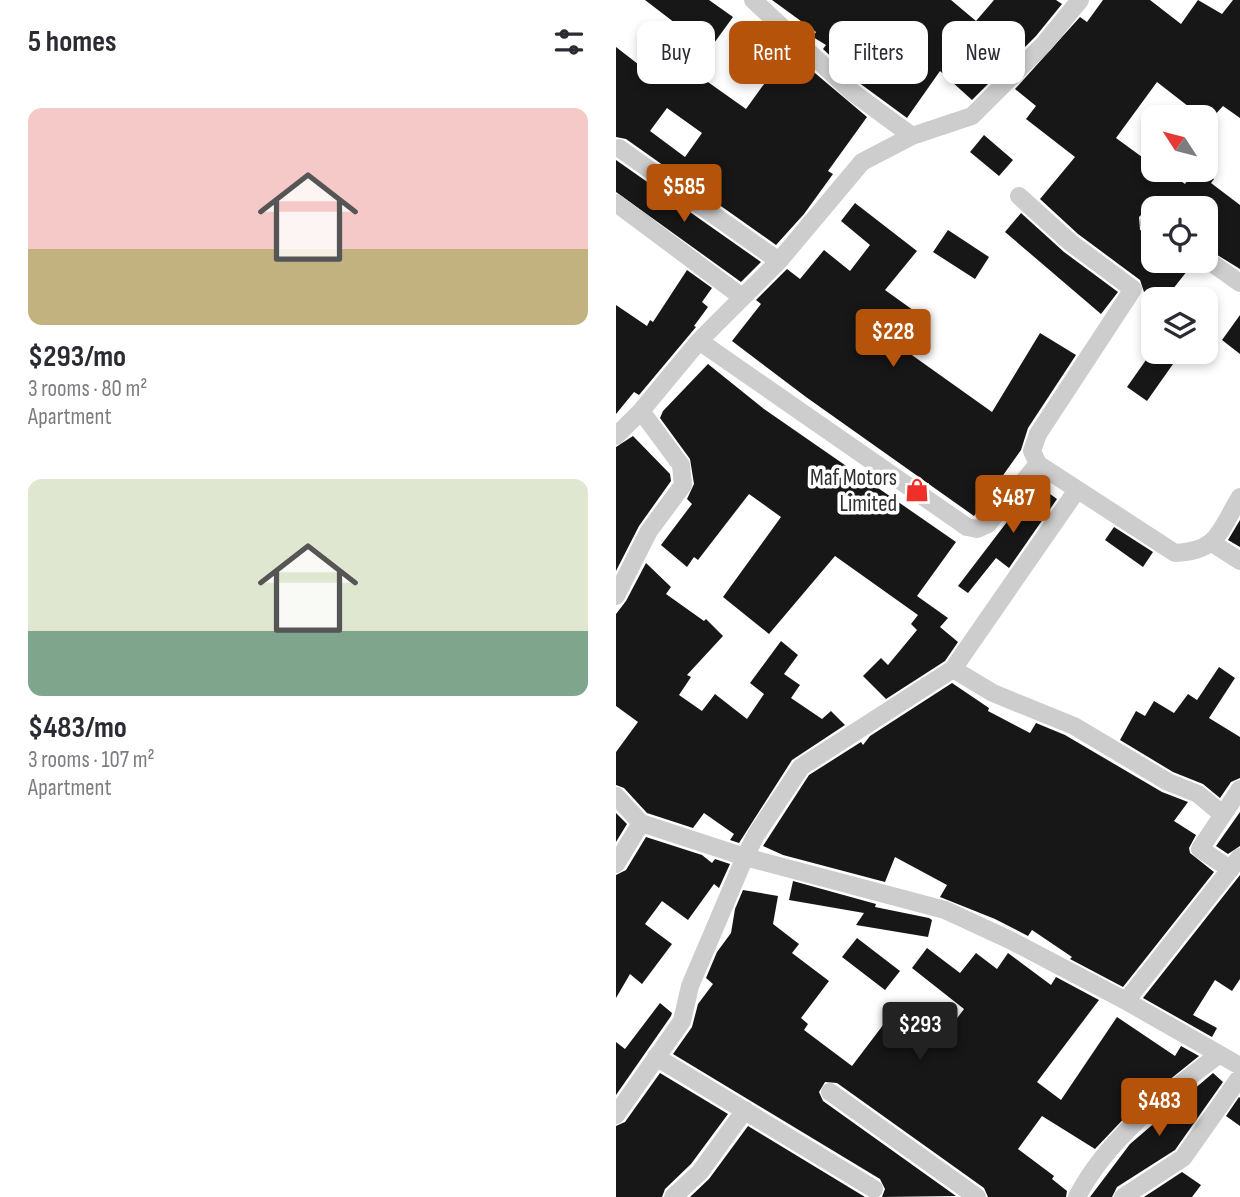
<!DOCTYPE html>
<html lang="en">
<head>
<meta charset="utf-8">
<style>
	:root { --surface:#fff; --page:#f7f7f7; --text:#2b2b33; --muted:#7c7c81; --accent:#b45309 }
	body { margin:0; font-family:"Sofia Sans Condensed",sans-serif; background:var(--page); color:var(--text); height:100vh; display:flex; flex-direction:column; font-size:26px; white-space:nowrap }
	* { box-sizing:border-box; margin:0 }
	p { font-size:23px; color:var(--muted) }
	.icon { flex:none; width:38px; height:38px; fill:none; stroke:currentColor; stroke-width:2; stroke-linecap:round; stroke-linejoin:round }
	.map { position:relative; flex:1; overflow:hidden }
	.details { display:flex; flex-direction:column; background:var(--surface); width:616px }
	.details>* { flex:none }
	.guide { position:absolute; left:21px; top:21px; width:497px; height:63px; display:flex; gap:14px }
	.needle { width:46px; rotate:306deg }
	.fabs { position:absolute; left:525px; top:105px; display:grid; gap:14px }
	.fabs a { display:grid; place-items:center; width:77px; height:77px; border-radius:14px; background:var(--surface); box-shadow:0 4px 10px #0003; font-size:35px }
	.price { position:absolute; translate:-50% -60px; padding:0 16px; border-radius:7px; background:var(--accent); color:#fff; font-size:23px; line-height:46px; filter:drop-shadow(0 2px 4px #0008) }
	.price::after { content:''; position:absolute; left:50%; top:42px; width:21px; height:16px; margin-left:-10px; background:inherit; clip-path:polygon(0 0,100% 0,50% 100%) }
	.price.active { background:#222; color:#fff }
	ul { padding:0; list-style:none }
	li { display:grid; align-content:center; gap:14px; height:371px; padding:0 28px }
	li span { display:grid; place-items:center; height:217px; border-radius:14px; color:#555 }
	li>.icon { margin-inline-start:auto }
	span .icon { width:126px; height:126px; fill:#fffc; stroke-width:1 }
	li b { font-size:30px }
	h2 { display:flex; justify-content:space-between; align-items:center; height:84px; padding:0 28px; font-size:30px }
	.chip { padding:0 24px; border-radius:14px; background:var(--surface); box-shadow:0 4px 10px #0003; font-size:24px; line-height:63px }
	.chip.active { background:var(--accent); color:#fff }
	main { display:flex; flex:1; min-height:0 }
	.map>svg:first-child { display:block }
	.building { fill:#171717; fill-rule:evenodd }
	.lines { fill:none; stroke-linecap:round; stroke-linejoin:round }
	.minor { stroke:#cdcdcd; stroke-width:18 }
	.labels { text-anchor:middle; stroke-width:7; stroke-linejoin:round; paint-order:stroke }
	.poi-label { font-size:23px; fill:#303030; stroke:#fff; text-anchor:end }
</style>
</head>
<body>
<main>
<section class="details">
<h2>5 homes<svg class="icon" aria-label="filters" viewBox="0 0 24 24"><path d="M4 7h16M4 17h16"/><circle cx="9" cy="7" r="2"/><circle cx="15" cy="17" r="2"/></svg></h2>
<ul>
<li><span style="background:linear-gradient(#f6c9c9 65%,#c2b280 0)"><svg class="icon" aria-label="home" viewBox="0 0 24 24"><path d="M3 11l9-7 9 7M6 9v11h12V9"/></svg></span><div><b>$293/mo</b><p>3 rooms · 80 m²</p><p>Apartment</p></div></li>
<li><span style="background:linear-gradient(#dfe7d0 70%,#7fa58c 0)"><svg class="icon" aria-label="home" viewBox="0 0 24 24"><path d="M3 11l9-7 9 7M6 9v11h12V9"/></svg></span><div><b>$483/mo</b><p>3 rooms · 107 m²</p><p>Apartment</p></div></li>
</ul>
</section>
<div class="map">
<svg width="624" height="1197" viewBox="0 0 624 1197">
	<rect width="100%" height="100%" fill="#fff"/>
	<path class="building" d="M 29,0 L 93,0 L 117,17 L 93,50 L 97,53 L 82,75 L 130,109 L 164,62 L 186,78 L 193,68 L 251,117 L 212,171 L 217,174 L 188,214 L 160,245 L 10,139 L 0,137 L 0,47 L 27,68 L 59,23 ZM 51,108 L 86,133 L 69,157 L 34,131 Z
		M 156,0 L 335,0 L 360,21 L 378,0 L 440,0 L 446,4 L 420,36 L 356,100 L 324,71 L 291,118 L 242,82 L 207,49 L 210,45 L 197,37 L 200,32 Z
		M 487,0 L 534,0 L 565,24 L 582,0 L 606,14 L 617,0 L 624,0 L 624,118 L 607,106 L 597,117 L 586,117 L 541,82 L 500,138 L 537,165 L 537,170 L 549,170 L 569,184 L 579,170 L 584,170 L 598,179 L 595,183 L 624,205 L 624,269 L 590,248 L 590,204 L 586,208 L 537,208 L 537,213 L 527,213 L 523,217 L 524,230 L 537,236 L 537,261 L 579,261 L 549,299 L 538,299 L 528,292 L 524,280 L 462,234 L 424,199 L 459,157 L 410,119 L 420,106 L 399,89 L 464,17 L 471,22 Z
		M 368,135 L 397,160 L 383,176 L 354,152 Z
		M 0,160 L 145,262 L 125,282 L 0,192 Z
		M 239,203 L 301,251 L 269,290 L 308,318 L 286,348 L 376,412 L 424,333 L 460,355 L 412,428 L 405,450 L 358,516 L 190,397 L 116,341 L 145,304 L 140,300 L 171,269 L 184,279 L 208,250 L 234,271 L 254,245 L 225,221 Z
		M 405,213 L 448,252 L 502,292 L 485,314 L 389,232 Z
		M 332,230 L 373,257 L 359,279 L 317,252 Z
		M 71,270 L 96,288 L 86,302 L 92,307 L 78,326 L 80,327 L 23,395 L 18,392 L 0,414 L 0,305 L 31,326 L 34,320 L 37,322 Z
		M 624,315 L 624,354 L 606,340 Z
		M 537,350 L 557,364 L 531,401 L 511,387 Z
		M 92,364 L 148,409 L 340,542 L 301,596 L 332,618 L 324,627 L 342,642 L 329,661 L 270,699 L 247,676 L 265,658 L 272,665 L 301,630 L 295,624 L 302,615 L 219,556 L 153,634 L 107,597 L 165,517 L 133,494 L 82,560 L 78,557 L 71,567 L 45,545 L 76,504 L 71,499 L 78,484 L 74,459 L 44,418 L 47,411 Z
		M 17,436 L 54,474 L 55,481 L 23,526 L 0,571 L 0,447 Z
		M 420,484 L 441,499 L 393,568 L 380,558 L 352,593 L 342,586 Z
		M 624,520 L 624,547 L 612,540 Z
		M 498,527 L 537,552 L 527,567 L 489,540 Z
		M 30,563 L 55,587 L 50,594 L 88,621 L 90,619 L 107,636 L 71,675 L 75,677 L 63,695 L 86,711 L 99,694 L 131,719 L 148,694 L 134,683 L 165,641 L 182,655 L 168,674 L 184,685 L 175,698 L 206,719 L 215,711 L 229,725 L 176,760 L 123,843 L 114,840 L 118,834 L 88,813 L 77,828 L 31,813 L 8,788 L 0,785 L 0,752 L 22,722 L 0,706 L 0,614 L 10,601 Z
		M 603,667 L 619,678 L 593,718 L 624,737 L 624,778 L 615,782 L 604,798 L 587,784 L 557,772 L 504,740 L 520,711 L 529,716 L 538,701 L 558,713 L 572,694 L 581,700 Z
		M 336,683 L 373,708 L 372,711 L 414,733 L 420,723 L 449,735 L 546,792 L 572,802 L 558,821 L 580,835 L 573,848 L 574,853 L 598,872 L 507,987 L 454,959 L 456,957 L 416,930 L 412,936 L 379,919 L 324,897 L 331,885 L 279,857 L 269,882 L 167,855 L 147,846 L 193,775 L 245,742 L 247,745 L 254,736 Z
		M 624,812 L 624,846 L 612,854 L 600,846 Z
		M 0,813 L 11,824 L 0,842 Z
		M 30,837 L 86,855 L 96,863 L 99,859 L 114,864 L 103,888 L 98,884 L 72,920 L 46,901 L 29,924 L 56,944 L 26,984 L 14,974 L 0,998 L 0,875 L 10,870 Z
		M 624,875 L 624,979 L 616,991 L 599,980 L 577,1015 L 601,1028 L 596,1037 L 527,998 Z
		M 177,881 L 260,904 L 259,907 L 313,918 L 316,920 L 312,937 L 240,925 L 248,913 L 173,900 Z
		M 127,890 L 162,896 L 157,924 L 183,944 L 176,953 L 213,981 L 185,1018 L 192,1024 L 188,1030 L 236,1066 L 280,1008 L 324,1041 L 348,1009 L 296,968 L 311,948 L 344,973 L 360,953 L 381,969 L 392,953 L 435,985 L 440,977 L 483,1000 L 421,1082 L 445,1100 L 501,1017 L 559,1056 L 565,1046 L 583,1056 L 516,1110 L 479,1149 L 426,1116 L 402,1149 L 438,1176 L 436,1179 L 451,1191 L 450,1197 L 372,1197 L 368,1188 L 221,1083 L 209,1082 L 203,1092 L 207,1101 L 340,1196 L 266,1197 L 269,1189 L 264,1179 L 57,1054 L 76,1027 L 82,1004 L 97,984 L 90,978 L 101,952 L 115,933 L 119,909 Z
		M 241,938 L 284,971 L 269,990 L 226,957 Z
		M 44,1003 L 56,1013 L 55,1016 L 0,1095 L 0,1042 L 9,1049 Z
		M 44,1073 L 112,1114 L 75,1164 L 49,1189 L 46,1197 L 0,1197 L 0,1126 L 9,1122 Z
		M 597,1073 L 607,1082 L 559,1150 L 501,1187 L 496,1197 L 474,1197 L 514,1144 Z
		M 623,1097 L 624,1098 L 624,1126 L 610,1116 Z
		M 132,1126 L 249,1197 L 74,1197 L 93,1179 Z
		M 566,1172 L 585,1185 L 576,1197 L 528,1197 Z"/>
	<g class="lines">
		<path class="minor" d="M 137,0 L 235,91 L 296,136
			M 3,148 L 163,261
			M 403,196 L 455,243 L 517,289 L 422,434 L 416,451 L 422,464 L 559,553 C 603,551 603,531 624,497
			M 0,203 L 126,297
			M 533,223 L 537,225
			M 590,259 L 624,283
			M 83,341 L 351,527 L 361,529 L 372,524 L 422,464
			M 0,436 L 25,411 L 83,341 L 163,261 L 246,162 L 296,136 L 356,116 L 428,44 L 464,0
			M 596,543 L 624,561
			M 0,596 L 33,531 L 67,485 L 65,465 L 25,411
			M 337,669 L 377,693 L 458,726 L 552,782 L 582,794 L 606,814
			M 0,796 L 25,823 L 129,857 L 329,910 L 394,940 L 510,1001 L 624,1066
			M 0,864 L 25,823
			M 614,869 L 584,849 L 624,789
			M 510,1001 L 624,857
			M 40,1057 L 258,1189
			M 214,1092 L 361,1197
			M 0,1115 L 66,1021 L 74,986 L 129,857 L 140,835 L 185,767 L 337,669 L 461,490
			M 57,1197 L 84,1172 L 129,1110
			M 461,1197 C 492,1137 550,1095 602,1055
			M 507,1197 L 567,1158 L 624,1077"/>
	</g>
	<defs>
		<g id="shop-bare" transform="scale(1.89)"><path d="M-5-2.5h2.3a2.7 3.5 0 0 1 5.4 0H5L5.5 6h-11ZM-1.5-2.5h3a1.5 2.3 0 0 0-3 0Z" fill="#f02f29" stroke="#fff" stroke-width="2.5" paint-order="stroke"/></g>
	</defs>
	<g fill-rule="evenodd">
		<use href="#shop-bare" x="301" y="490"/>
	</g>
	<g class="labels">
		<g class="poi-label">
			<text x="281" y="485">Maf Motors<tspan x="281" dy="26">Limited</tspan></text>
		</g>
	</g>
</svg>
<div class="fabs">
<a><svg class="needle" viewBox="-14 -14 28 28"><path d="M0-13l5 13h-10z" fill="#e53935"/><path d="M0 13l5-13h-10z" fill="#7c7c81"/></svg></a>
<a><svg class="icon" aria-label="locate" viewBox="0 0 24 24"><circle cx="12" cy="12" r="6"/><path d="M12 2v4M12 18v4M2 12h4M18 12h4"/></svg></a>
<a><svg class="icon" aria-label="layers" viewBox="0 0 24 24"><path d="M12 4l9 5-9 5-9-5zM3 14l9 5 9-5"/></svg></a>
</div>
<b class="price" style="left:68px;top:224px">$585</b>
<b class="price" style="left:277px;top:369px">$228</b>
<b class="price" style="left:397px;top:535px">$487</b>
<b class="price active" style="left:304px;top:1062px">$293</b>
<b class="price" style="left:543px;top:1138px">$483</b>
<div class="guide">
<a class="chip">Buy</a>
<a class="chip active">Rent</a>
<a class="chip">Filters</a>
<a class="chip">New</a>
</div>
</div>
</main>
</body>
</html>
